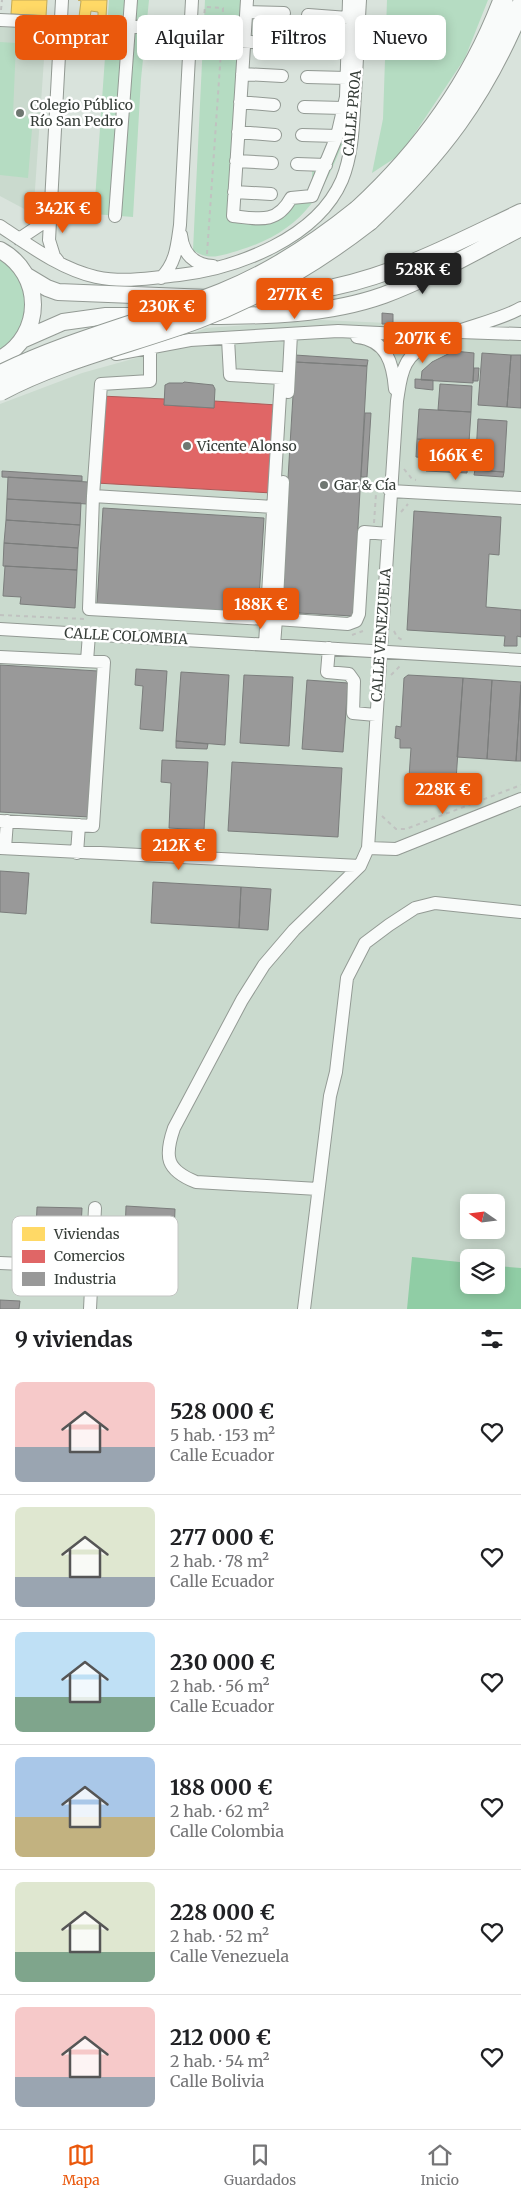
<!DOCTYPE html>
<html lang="es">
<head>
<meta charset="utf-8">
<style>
	:root { --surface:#fff; --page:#f2f2f2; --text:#202124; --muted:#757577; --line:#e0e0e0; --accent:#ea580c }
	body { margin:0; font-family:Merriweather,serif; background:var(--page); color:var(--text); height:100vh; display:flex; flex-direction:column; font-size:19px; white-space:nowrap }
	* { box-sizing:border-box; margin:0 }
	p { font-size:16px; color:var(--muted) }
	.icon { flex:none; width:28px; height:28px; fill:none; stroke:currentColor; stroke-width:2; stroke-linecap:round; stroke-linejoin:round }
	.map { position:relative; height:1309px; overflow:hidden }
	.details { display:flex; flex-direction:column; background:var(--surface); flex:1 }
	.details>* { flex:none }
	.hud { position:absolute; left:15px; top:15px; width:491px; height:45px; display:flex; gap:10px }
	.needle { width:32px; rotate:284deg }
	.tools { position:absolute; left:460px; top:1194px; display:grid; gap:10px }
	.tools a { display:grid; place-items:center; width:45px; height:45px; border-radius:8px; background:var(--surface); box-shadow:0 2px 12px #0003; font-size:25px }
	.price { position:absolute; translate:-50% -42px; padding:0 11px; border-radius:5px; background:var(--accent); color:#fff; font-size:16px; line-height:32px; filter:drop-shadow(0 1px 2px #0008) }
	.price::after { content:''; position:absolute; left:50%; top:30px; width:15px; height:11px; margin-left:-8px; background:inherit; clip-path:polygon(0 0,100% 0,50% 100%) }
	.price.on { background:#222; color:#fff }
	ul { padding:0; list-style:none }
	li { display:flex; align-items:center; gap:15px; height:125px; padding:0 15px }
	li+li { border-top:1px solid var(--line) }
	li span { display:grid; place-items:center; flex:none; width:140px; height:100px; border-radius:8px; color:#555 }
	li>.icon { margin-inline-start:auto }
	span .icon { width:60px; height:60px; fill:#fffc; stroke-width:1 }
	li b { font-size:21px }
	h2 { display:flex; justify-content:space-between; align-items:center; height:60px; padding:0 15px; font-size:21px }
	.pill { padding:0 18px; border-radius:8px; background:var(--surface); box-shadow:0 2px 12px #0003; font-size:18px; line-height:45px }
	.pill.on { background:var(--accent); color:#fff }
	.tab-bar { display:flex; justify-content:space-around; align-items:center; height:70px; border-top:1px solid var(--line); background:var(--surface); font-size:14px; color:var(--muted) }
	.tab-bar a { display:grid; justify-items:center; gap:2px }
	.tab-bar .on { color:var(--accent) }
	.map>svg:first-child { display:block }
	.built { fill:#cadace; fill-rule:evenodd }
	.green { fill:#b5dcc2 }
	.water { fill:#90cda5 }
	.homes { fill:#ffd966; stroke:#c3aa58 }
	.shops { fill:#e06666; stroke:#ad5a58 }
	.industry { fill:#999; stroke:#7b7d7c }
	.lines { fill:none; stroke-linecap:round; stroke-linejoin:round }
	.minor-casing { stroke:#939a94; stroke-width:14 }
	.major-casing { stroke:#939a94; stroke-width:18 }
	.highway-casing { stroke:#939a94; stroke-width:21 }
	.path { stroke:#c0c2c0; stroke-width:2; stroke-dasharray:4 4; stroke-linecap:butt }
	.minor { stroke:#f9fbfa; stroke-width:12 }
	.major { stroke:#f9fbfa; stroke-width:16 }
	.highway { stroke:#f9fbfa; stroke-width:19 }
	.highway-bridge-casing { stroke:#939a94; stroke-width:21; stroke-linecap:butt }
	.highway-bridge { stroke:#f9fbfa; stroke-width:19 }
	.poi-dot { fill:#6f7771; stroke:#fff; stroke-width:2 }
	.labels { text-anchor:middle; stroke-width:5; stroke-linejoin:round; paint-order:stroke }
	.poi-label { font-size:14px; fill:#363d38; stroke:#fff; text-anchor:start }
	.street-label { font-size:14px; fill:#363d38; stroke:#fff }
	.key { fill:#fff; stroke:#c3c5c3; stroke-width:1 }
	.key-label { font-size:14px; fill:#363d38 }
</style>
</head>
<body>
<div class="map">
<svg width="521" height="1309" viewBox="0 0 521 1309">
	<rect width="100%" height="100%" fill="#d9e3dc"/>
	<path class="built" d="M 0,27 L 46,30 L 34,204 L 30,212 L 0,196 Z
		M 321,320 L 521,329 L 521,1309 L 0,1309 L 0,404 L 82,373 L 136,358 L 206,328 ZM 469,1202 L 496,1202 L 496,1230 L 469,1230 ZM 469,1258 L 496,1258 L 496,1285 L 469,1285 Z"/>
	<path class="green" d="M 109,0 L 149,0 L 141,79 L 133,217 L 94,214 Z
		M 205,0 L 244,0 L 228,218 L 253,220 L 283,206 L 286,194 L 312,193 L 312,167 L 337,139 L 344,139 C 322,199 300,232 237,251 C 219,256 209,261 193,250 Z
		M 387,0 L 488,0 L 465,58 L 401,154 L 372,173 L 383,119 Z
		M 0,42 L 16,43 L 13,115 L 33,117 L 28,178 L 0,175 Z
		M 0,256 L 10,263 L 28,293 L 24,328 L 0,353 Z"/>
	<path class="water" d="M 412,1257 L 469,1263 L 469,1285 L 496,1285 L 496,1266 L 521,1268 L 521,1309 L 407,1309 Z"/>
	<path class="homes" d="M 12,0 L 47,0 L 46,16 L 11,14 Z
		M 78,0 L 107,0 L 106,17 L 98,17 L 98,12 L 91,11 L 90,18 L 79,17 L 81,1 Z"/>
	<path class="shops" d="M 101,396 L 165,399 L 164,405 L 214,408 L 214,401 L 277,405 L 272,493 L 96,483 Z"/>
	<path class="industry" d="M 382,313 L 393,314 L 393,324 L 382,324 Z
		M 454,351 L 474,353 L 473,383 L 421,380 L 422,371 L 432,362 Z
		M 482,353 L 511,355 L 507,407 L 478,405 Z
		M 295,355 L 368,360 L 367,366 L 295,362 Z
		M 511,355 L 521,355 L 521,408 L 507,407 Z
		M 295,362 L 367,366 L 353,616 L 280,612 Z
		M 474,368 L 479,368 L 478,381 L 473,381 Z
		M 415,379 L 433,380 L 433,390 L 415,388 Z
		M 184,382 L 213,385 L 215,389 L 214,408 L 164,405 L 165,385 L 169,383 L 183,383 Z
		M 440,384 L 472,386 L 471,412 L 438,410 Z
		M 419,409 L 471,412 L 469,442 L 417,439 Z
		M 365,413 L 371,413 L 367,477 L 361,477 Z
		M 478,419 L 507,421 L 504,472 L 475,470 Z
		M 417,439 L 469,442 L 467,473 L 426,471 L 426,458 L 416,457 Z
		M 475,470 L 504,472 L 503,477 L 474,475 Z
		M 2,471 L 82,476 L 82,481 L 2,477 Z
		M 8,477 L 88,482 L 87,504 L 7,499 Z
		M 7,499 L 81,503 L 80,525 L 6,520 Z
		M 103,508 L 264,518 L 258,614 L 97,604 Z
		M 414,511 L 501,517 L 499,555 L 489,554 L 486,607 L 521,610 L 521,637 L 517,636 L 517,646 L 504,646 L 505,636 L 407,630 Z
		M 6,520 L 80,525 L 78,548 L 4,543 Z
		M 4,543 L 78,548 L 77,570 L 3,566 Z
		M 5,566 L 77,570 L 75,608 L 20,604 L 21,597 L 3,596 Z
		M 0,665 L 98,671 L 89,817 L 0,812 Z
		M 136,669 L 167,671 L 163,731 L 140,729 L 143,686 L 135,685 Z
		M 181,672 L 229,675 L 225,745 L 176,741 Z
		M 244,675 L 293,677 L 289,746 L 240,743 Z
		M 408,675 L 463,678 L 455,795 L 408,792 L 411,748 L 400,748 L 400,739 L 395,738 L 396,726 L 401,727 L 404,678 Z
		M 463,678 L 492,680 L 487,759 L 457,757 Z
		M 307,680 L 348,683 L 343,752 L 302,749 Z
		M 492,680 L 521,682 L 516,761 L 487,759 Z
		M 521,685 L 521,761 L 516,761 Z
		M 176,741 L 208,744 L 207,749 L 176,748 Z
		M 162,760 L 208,762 L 204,830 L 169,828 L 171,783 L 161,782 Z
		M 232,762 L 342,768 L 338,837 L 228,831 Z
		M 0,871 L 29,873 L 26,914 L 0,912 Z
		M 153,882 L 241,887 L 239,928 L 151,923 Z
		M 241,887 L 271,889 L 268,930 L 239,928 Z
		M 126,1206 L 175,1209 L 174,1236 L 125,1233 Z
		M 37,1207 L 82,1208 L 80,1249 L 73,1256 L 35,1253 Z
		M 0,1300 L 20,1301 L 19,1309 L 0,1309 Z"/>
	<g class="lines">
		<g class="minor-casing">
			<path id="minor" d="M 247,0 L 233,216 C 259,219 277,224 291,198 L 312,196 L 337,136 L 346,97 L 349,0
				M 247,12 L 284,13
				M 308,15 L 348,18
				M 0,20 L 190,29
				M 190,39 L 348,47
				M 242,74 L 282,76
				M 307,77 L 347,78
				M 240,102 L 274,105
				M 304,107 L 343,108
				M 238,132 L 275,135
				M 302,135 L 337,136
				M 236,161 L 272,163
				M 297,164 L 326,165
				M 234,192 L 271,194
				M 115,216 L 131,0
				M 0,226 C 30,246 61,269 96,277 C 124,283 151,278 179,275 C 238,268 317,238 342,180 C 353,153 353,123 355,94 C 357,63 358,32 360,0
				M 181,235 C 183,254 194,265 213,266
				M 19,239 L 40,225 L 48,211
				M 58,261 L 54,256 L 49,240 L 62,0
				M 161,278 C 176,263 177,246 180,225 L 192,0
				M 357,337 C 387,340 393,364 395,389
				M 228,339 L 230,375 L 281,378 L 265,644
				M 150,347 L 150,381 L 101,384 L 93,496 L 89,609 L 267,619
				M 116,354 L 190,340 L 338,331 L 400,334 L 431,331 L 521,334
				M 288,392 L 291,334
				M 390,491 L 521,498
				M 93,496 L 273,507
				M 276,619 L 283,482
				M 0,629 L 521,660
				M 274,645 L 276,619 L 348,624 L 356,621 L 359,614 L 364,532 L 388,534
				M 329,648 L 327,672 L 349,674 L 354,681 L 353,713 L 376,715
				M 0,657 L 104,662 L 93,826 L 0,821
				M 87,661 L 89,634
				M 0,848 L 360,866
				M 5,848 L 7,821
				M 368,848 L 396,849 L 521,799
				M 77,853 L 79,825
				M 318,1189 L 196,1182 C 166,1170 164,1157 174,1128 L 242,1000 L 264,965 L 294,930 L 360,866 L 368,848 L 397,401 C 399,389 400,375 406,364 C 421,333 491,326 521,308
				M 0,1263 L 92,1267
				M 90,1309 L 95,1208
				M 304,1309 L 330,1096 L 336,1072 L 347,978 L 365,943 L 389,925 L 415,908 L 435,903 L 521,912"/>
		</g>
		<g class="major-casing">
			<path id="major" d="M 0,250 C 44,274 44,335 0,359
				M 27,276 L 47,288 L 58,292 L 209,298
				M 254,295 C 280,294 307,292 334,287 C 400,273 460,241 521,212
				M 207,316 C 267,316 328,315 384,295 C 432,277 476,251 521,228
				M 22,340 L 63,322 L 106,316 L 148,316"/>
		</g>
		<g class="highway-casing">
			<path id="highway" d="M 358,210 C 422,151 472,82 503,0
				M 369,221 C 440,154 483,98 521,6"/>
		</g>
		<path class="path" d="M 1,10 L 2,0
			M 203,29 L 205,7 L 223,8 L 222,29
			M 207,254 L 221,51
			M 404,469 L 412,479 L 416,480
			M 401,512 L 408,504
			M 374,523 L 376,494
			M 0,615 L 85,619
			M 394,631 L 397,637 L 404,641
			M 352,635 L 363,631
			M 391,675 L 402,664
			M 382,816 L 396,829 L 406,829 L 521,785"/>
		<use href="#minor" class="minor"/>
		<use href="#major" class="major"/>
		<use href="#highway" class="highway"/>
		<g class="highway-bridge-casing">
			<path id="highway-bridge" d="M 0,375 C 71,340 149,322 222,293 C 272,273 316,244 358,210
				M 0,391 C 62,358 132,343 197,319 C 261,295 315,263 369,221"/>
		</g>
		<use href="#highway-bridge" class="highway-bridge"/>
	</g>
	<g class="poi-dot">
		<circle cx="20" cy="113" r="5"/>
		<circle cx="187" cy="446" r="5"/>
		<circle cx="324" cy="485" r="5"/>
	</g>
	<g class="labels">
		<g class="poi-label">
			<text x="30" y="110">Colegio Público<tspan x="30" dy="16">Río San Pedro</tspan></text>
			<text x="197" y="451">Vicente Alonso</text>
			<text x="334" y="490">Gar &amp; Cía</text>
		</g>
		<g class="street-label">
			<text transform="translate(352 113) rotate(-85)" y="5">CALLE PROA</text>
			<text transform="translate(381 635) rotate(-86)" y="5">CALLE VENEZUELA</text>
			<text transform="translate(126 636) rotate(3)" y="5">CALLE COLOMBIA</text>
		</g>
	</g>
	<rect x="12" y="1216" width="166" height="80" rx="8" class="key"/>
	<rect x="22" y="1227" width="23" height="14" fill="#ffd966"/>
	<rect x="22" y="1250" width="23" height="13" fill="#e06666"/>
	<rect x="22" y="1272" width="23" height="14" fill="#999"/>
	<g class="key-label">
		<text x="54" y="1239">Viviendas</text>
		<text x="54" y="1261">Comercios</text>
		<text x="54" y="1284">Industria</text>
	</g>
</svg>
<div class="tools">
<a><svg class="needle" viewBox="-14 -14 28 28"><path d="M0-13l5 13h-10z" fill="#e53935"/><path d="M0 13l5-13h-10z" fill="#757577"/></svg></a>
<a><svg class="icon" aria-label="layers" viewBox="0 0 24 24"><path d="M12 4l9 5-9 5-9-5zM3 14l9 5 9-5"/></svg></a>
</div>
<b class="price" style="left:63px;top:234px">342K €</b>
<b class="price on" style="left:423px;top:295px">528K €</b>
<b class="price" style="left:295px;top:320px">277K €</b>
<b class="price" style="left:167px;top:332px">230K €</b>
<b class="price" style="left:423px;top:364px">207K €</b>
<b class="price" style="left:456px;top:481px">166K €</b>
<b class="price" style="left:261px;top:630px">188K €</b>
<b class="price" style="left:443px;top:815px">228K €</b>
<b class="price" style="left:179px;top:871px">212K €</b>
<div class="hud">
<a class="pill on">Comprar</a>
<a class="pill">Alquilar</a>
<a class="pill">Filtros</a>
<a class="pill">Nuevo</a>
</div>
</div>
<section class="details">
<h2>9 viviendas<svg class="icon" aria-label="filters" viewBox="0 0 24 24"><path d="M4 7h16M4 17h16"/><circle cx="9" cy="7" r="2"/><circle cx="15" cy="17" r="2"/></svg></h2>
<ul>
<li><span style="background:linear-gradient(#f6c9c9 65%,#9aa5b1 0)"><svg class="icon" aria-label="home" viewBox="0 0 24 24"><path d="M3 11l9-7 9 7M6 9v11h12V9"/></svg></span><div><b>528 000 €</b><p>5 hab. · 153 m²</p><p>Calle Ecuador</p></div><svg class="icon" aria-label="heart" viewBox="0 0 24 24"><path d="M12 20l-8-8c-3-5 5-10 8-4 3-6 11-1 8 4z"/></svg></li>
<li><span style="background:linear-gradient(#dfe7d0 70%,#9aa5b1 0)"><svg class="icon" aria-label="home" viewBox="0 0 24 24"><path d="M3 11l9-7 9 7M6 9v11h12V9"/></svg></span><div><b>277 000 €</b><p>2 hab. · 78 m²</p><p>Calle Ecuador</p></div><svg class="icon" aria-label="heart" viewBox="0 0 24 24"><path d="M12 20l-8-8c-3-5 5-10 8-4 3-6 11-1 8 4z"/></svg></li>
<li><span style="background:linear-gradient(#bfe0f5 65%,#7fa58c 0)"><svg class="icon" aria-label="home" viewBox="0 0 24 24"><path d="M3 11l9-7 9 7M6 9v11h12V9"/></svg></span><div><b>230 000 €</b><p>2 hab. · 56 m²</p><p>Calle Ecuador</p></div><svg class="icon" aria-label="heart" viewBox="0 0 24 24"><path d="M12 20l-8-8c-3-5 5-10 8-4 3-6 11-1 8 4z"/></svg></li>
<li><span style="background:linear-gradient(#a9c7e8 60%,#c2b280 0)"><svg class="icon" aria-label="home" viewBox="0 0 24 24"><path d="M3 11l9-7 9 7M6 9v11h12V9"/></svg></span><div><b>188 000 €</b><p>2 hab. · 62 m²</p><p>Calle Colombia</p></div><svg class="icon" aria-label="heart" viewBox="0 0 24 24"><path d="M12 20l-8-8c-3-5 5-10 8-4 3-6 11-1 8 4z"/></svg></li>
<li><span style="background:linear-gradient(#dfe7d0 70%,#7fa58c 0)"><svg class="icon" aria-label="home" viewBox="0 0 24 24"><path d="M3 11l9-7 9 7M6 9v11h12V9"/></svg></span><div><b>228 000 €</b><p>2 hab. · 52 m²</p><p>Calle Venezuela</p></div><svg class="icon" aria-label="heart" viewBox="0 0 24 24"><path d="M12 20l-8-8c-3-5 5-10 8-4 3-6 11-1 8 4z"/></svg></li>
<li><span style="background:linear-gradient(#f6c9c9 70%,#9aa5b1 0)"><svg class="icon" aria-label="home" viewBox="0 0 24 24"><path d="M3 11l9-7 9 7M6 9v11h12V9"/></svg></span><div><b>212 000 €</b><p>2 hab. · 54 m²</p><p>Calle Bolivia</p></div><svg class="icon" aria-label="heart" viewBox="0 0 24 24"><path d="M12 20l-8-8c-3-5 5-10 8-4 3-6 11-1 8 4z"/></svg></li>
</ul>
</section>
<nav class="tab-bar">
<a class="on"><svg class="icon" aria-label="map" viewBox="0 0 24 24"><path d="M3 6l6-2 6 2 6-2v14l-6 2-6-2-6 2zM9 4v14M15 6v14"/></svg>Mapa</a>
<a><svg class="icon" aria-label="saved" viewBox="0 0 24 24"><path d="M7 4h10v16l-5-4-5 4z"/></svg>Guardados</a>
<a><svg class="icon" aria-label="home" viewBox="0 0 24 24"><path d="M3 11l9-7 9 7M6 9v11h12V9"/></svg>Inicio</a>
</nav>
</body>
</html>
